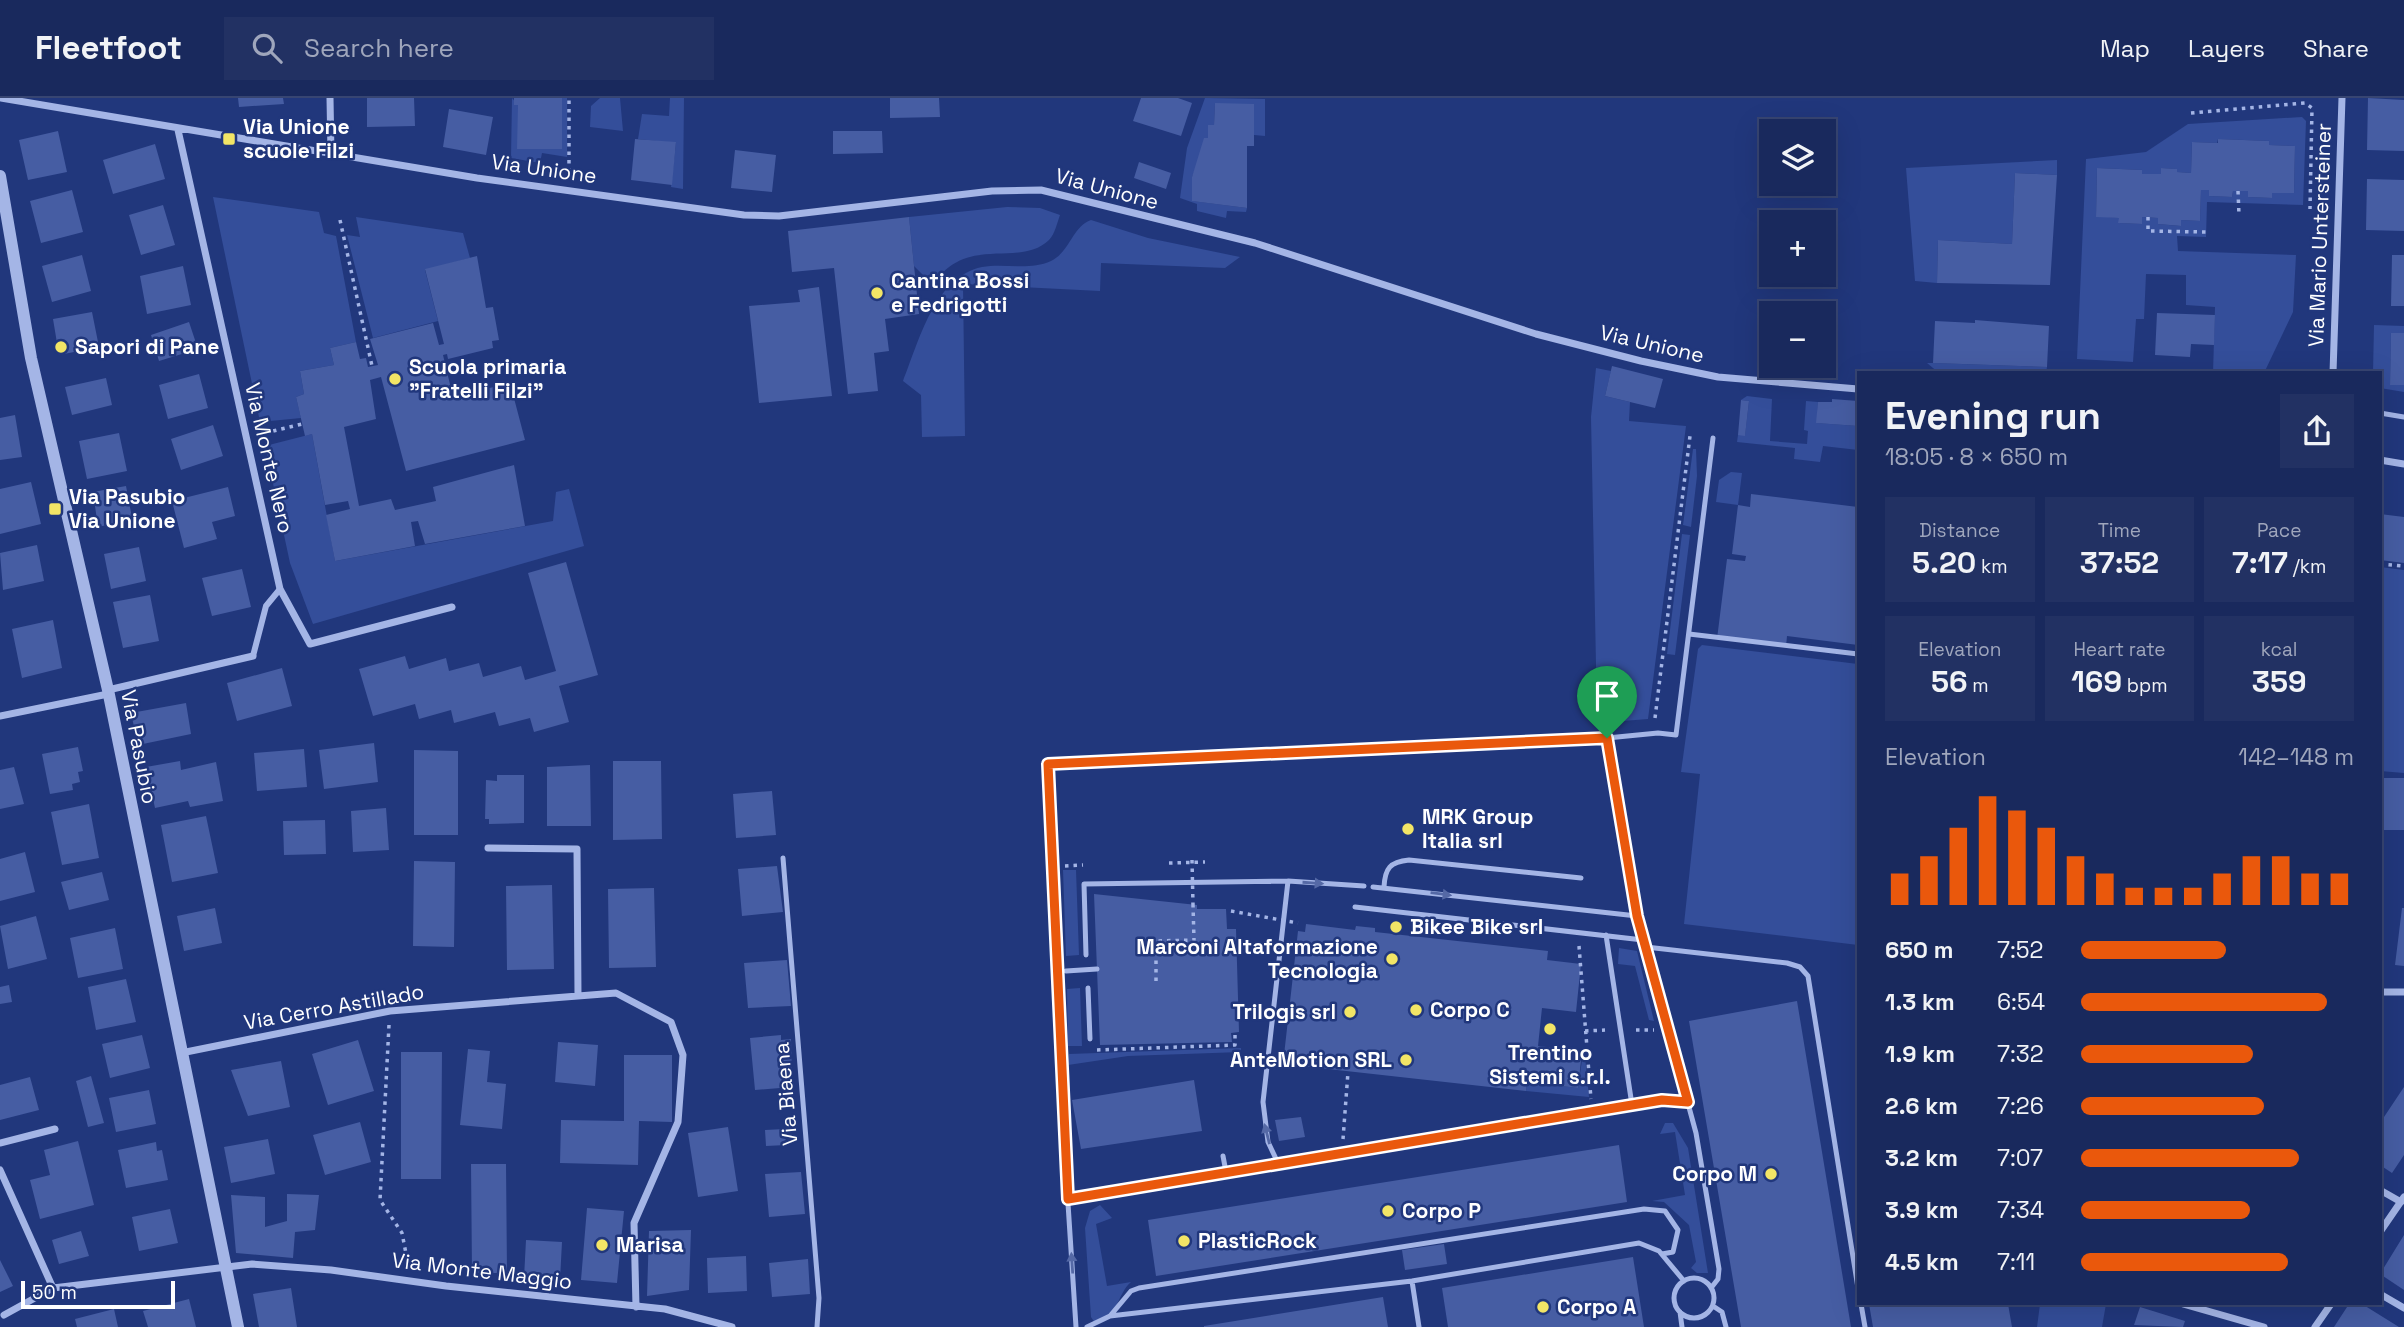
<!DOCTYPE html>
<meta charset="utf-8">
<style>
:root{--surface:#19295d;--page:#223163;--text:#f1f3f6;--muted:#9fa6bc;--line:#374572;--accent:#ea580c}
body{margin:0;font-family:"Space Grotesk",sans-serif;background:var(--page);color:var(--text);height:100vh;display:flex;flex-direction:column;font-size:26px;white-space:nowrap}
*{box-sizing:border-box;margin:0}
p{font-size:23px;color:var(--muted)}
.icon{flex:none;width:38px;height:38px;fill:none;stroke:currentColor;stroke-width:2;stroke-linecap:round;stroke-linejoin:round}
.map{position:relative;flex:1;overflow:hidden}
.details{position:absolute;left:1857px;top:273px;width:525px;height:934px;display:flex;flex-direction:column;background:var(--surface);border-radius:0px;box-shadow:0 7px 28px #0002,0 0 0 2px var(--line)}
.details>*{flex:none}
.fabs{position:absolute;left:1759px;top:21px;display:grid;gap:14px}
.fabs a{display:grid;place-items:center;width:77px;height:77px;border-radius:0px;background:var(--surface);box-shadow:0 7px 28px #0002,0 0 0 2px var(--line);font-size:35px}
.scale{position:absolute;left:21px;bottom:18px;width:154px;box-sizing:border-box;padding-left:7px;border:4px solid #fff;border-top:0;font-size:19px;line-height:24px;white-space:nowrap;color:#fff;-webkit-text-stroke:5px #21377c;paint-order:stroke}
.pin{position:absolute;display:grid;place-items:center;width:60px;height:60px;color:#fff;margin:-72px -30px;border-radius:50% 50% 50% 0;rotate:-45deg;box-shadow:0 0 7px #0007}
.pin .icon{rotate:45deg}
.round{display:grid;place-items:center;flex:none;width:74px;height:74px;border-radius:0px;background:var(--page)}
.overview{display:flex;align-items:center;justify-content:space-between;height:119px;padding:0 28px}
h1{font-size:38px;font-weight:700;line-height:52px}
.metrics{display:grid;grid-template-columns:repeat(3,1fr);gap:10px;height:119px;padding:7px 28px}
.metrics div{display:grid;align-content:center;border-radius:0px;background:var(--page);text-align:center}
.metrics b{font-size:30px;font-weight:700}
.metrics small{font-size:19px;font-weight:400}
.metrics p{font-size:19px}
.chart{height:196px;padding:14px 28px}
.chart p{display:flex;justify-content:space-between}
.chart svg{width:100%;height:126px;margin-top:7px;stroke:var(--accent);stroke-width:6}
ul{padding:0 28px;list-style:none;font-size:23px}
li{display:grid;grid-template-columns:112px 84px 1fr;align-items:center;height:52px}
li i{height:18px;border-radius:9px;background:var(--accent)}
header{display:flex;align-items:center;gap:42px;box-sizing:border-box;height:98px;padding:0 35px;background:var(--surface);border-bottom:2px solid var(--line)}
header strong{font-size:33px}
nav{display:flex;gap:38px;margin-inline-start:auto;font-size:24px}
.search{width:490px;height:63px;background:var(--page);display:flex;align-items:center;gap:18px;box-sizing:border-box;padding:0 24px;border-radius:0px;color:var(--muted);font-size:26px}
.map>svg:first-child{display:block}
.green{fill:#344e9a;fill-rule:evenodd}
.building{fill:#465da3}
.lines{fill:none;stroke-linecap:round;stroke-linejoin:round}
.path{stroke:#a4b5e6;stroke-width:3.5;stroke-dasharray:3.5 5;stroke-linecap:butt}
.service{stroke:#a4b5e6;stroke-width:5}
.pedestrian{stroke:#a4b5e6;stroke-width:6}
.minor{stroke:#a4b5e6;stroke-width:7}
.tertiary{stroke:#a4b5e6;stroke-width:12}
.path-bridge{stroke:#a4b5e6;stroke-width:3.5;stroke-dasharray:3.5 5;stroke-linecap:butt}
.service-bridge{stroke:#a4b5e6;stroke-width:5}
.oneway{fill:#5569a6}
.route-casing{stroke:#fff;stroke-width:14}
.route{stroke:#ea580c;stroke-width:9}
.poi-dot{fill:#f2e566;stroke:#21377c;stroke-width:2.5}
.labels{text-anchor:middle;stroke-width:5;stroke-linejoin:round;paint-order:stroke}
.poi-label{font-size:21px;font-weight:bold;fill:#fff;stroke:#21377c;text-anchor:start}
.street-label{font-size:21px;fill:#fff;stroke:#21377c}
</style>
<header>
<strong>Fleetfoot</strong>
<div class="search"><svg class="icon" aria-label="search" viewBox="0 0 24 24"><circle cx="10" cy="10" r="6"/><path d="M15 15l6 6"/></svg>Search here</div>
<nav><a>Map</a><a>Layers</a><a>Share</a></nav>
</header>
<div class="map">
<svg width="2404" height="1229" viewBox="0 0 2404 1229">
<rect width="100%" height="100%" fill="#21377c"/>
<path class="green" d="M512,0L518,7V51H561L562,0H567V59L542,55L540,65L511,60Z
M600,0H620L623,33L590,29L591,8Z
M670,0H684L683,91L671,89L676,45L638,41L642,16L669,18Z
M1205,0L1265,1V38L1254,37V6H1215L1214,27L1208,28V40L1192,79L1193,103L1247,110L1246,114L1227,113L1226,120L1197,113V106L1180,100L1187,50Z
M2302,19L2306,23L2303,107L2207,104L2206,139L2177,138L2178,153L2296,157L2293,214L2264,275H2213L2215,209L2186,207V177L2146,176L2144,221H2136L2133,264L2077,261L2086,61L2146,54L2188,26ZM2218,41L2269,43V47L2295,48L2294,95H2272L2271,100L2248,99V93H2233L2232,99L2209,98V92H2201L2200,123L2181,122L2180,128L2158,126V120L2142,119L2141,126L2119,125V120L2096,118L2097,70L2142,72V76H2161V70L2176,71L2177,74L2191,75L2192,44L2217,45Z
M2057,62V77L2015,75L2012,146L1938,142L1937,185L1915,183L1906,70Z
M213,99L319,114L324,135L336,138L356,244L330,250L334,267L300,273L304,296L296,299L301,320L260,324Z
M1007,109L1040,110L1060,117C1057,125 1055,136 1049,142C1019,171 966,135 933,187L914,168L909,119Z
M356,119L463,135L470,160L425,172L438,223L373,240L347,137L360,139Z
M1091,122L1148,140L1240,159L1225,170L1101,165L1100,193L963,186L965,338L922,339L921,297L903,283C919,244 934,179 982,169C1005,165 1029,173 1051,163C1070,154 1072,129 1091,122Z
M2374,227L2404,228V235H2391L2390,286L2404,287V294L2380,290V275H2373Z
M1927,265H1933L2047,269L2046,275H1939Z
M1596,270L1611,273L1605,298L1630,304L1629,323L1686,328L1648,621L1623,623L1621,614L1597,616L1591,319Z
M1747,298L1772,301L1770,343L1807,346L1808,333L1804,332L1806,303L1818,304L1817,325L1858,328V352L1823,348L1820,364L1794,361L1795,350L1737,344L1738,337H1745L1749,303L1741,302Z
M312,336L335,463L553,423L556,394L569,391L584,448L313,526L290,465L265,348Z
M1693,351H1696L1697,378L1691,429L1683,427Z
M1731,374L1742,375L1738,407L1716,404L1719,382Z
M1682,436L1690,437L1675,557L1667,556Z
M2380,469L2404,472V675L2380,673V518L2384,487L2380,486Z
M1702,547L1858,566V847L1684,826L1700,676L1681,674L1698,551Z
M1063,772H1076L1079,857L1066,858Z
M1619,850L1637,853L1654,923L1649,922L1635,868L1618,866Z
M1080,890L1082,948H1068L1067,891Z
M1584,948L1589,999L1526,993L1527,984L1578,990Z
M1241,950V954L1128,958L1068,967L1069,956Z
M1665,1025H1673L1688,1050L1708,1175H1697L1691,1170L1696,1164L1689,1127L1664,1104L1652,1103L1685,1097L1675,1034L1660,1036Z
M1100,1107L1112,1120L1096,1126L1107,1188L1131,1184C1117,1195 1115,1228 1095,1225L1091,1219L1085,1130L1090,1113Z
M2040,1206H2106L2102,1229H2037Z"/>
<path class="building" d="M238,0H283L284,6L239,9Z
M367,0H414L415,28L367,29Z
M514,0H562V51H517L518,7H514Z
M890,0H939L940,19L890,20Z
M1141,0H1178L1192,5L1181,38L1133,23Z
M2368,0L2404,2V53L2367,52Z
M1215,5L1254,6V48H1247V110L1192,103V79L1204,40H1208V27H1214Z
M449,11L493,19L486,57L443,49Z
M58,33L67,74L28,82L19,42Z
M833,33H882L883,55L833,56Z
M635,41L676,44L672,87L631,82Z
M2218,41L2269,43V47L2295,48L2294,95H2272V100L2248,99V93H2233L2232,99L2209,98V92H2201L2200,123L2181,122V128L2158,126V120L2142,119V126L2118,125L2119,120L2096,119L2097,70L2142,72V76H2161V70L2177,71V74L2191,75L2192,44L2218,45Z
M155,46L165,81L113,96L103,62Z
M735,52L776,57L772,94L731,90Z
M1139,64L1171,75L1166,91L1134,80Z
M2015,75L2057,77L2050,187L1937,185L1938,142L2012,146Z
M2367,81L2404,82V133L2366,132Z
M72,92L83,134L41,145L30,103Z
M163,107L175,147L141,157L129,117Z
M909,119L919,216L885,221L889,253L874,255L878,293L848,296L834,170L792,174L788,133Z
M82,157L91,193L52,204L42,168Z
M2392,157H2404V208H2391Z
M477,158L486,210L493,209L499,242L492,243L493,250L448,261L447,256L443,257L453,299L510,285L525,342L406,373L381,279L370,282L376,321L344,329L359,408L391,401L395,412L436,403L433,389L514,367L525,428L425,446L418,423L411,424L415,448L335,463L326,417L350,411L348,403L325,407L312,336L305,338L296,299L304,296L300,273L334,267L330,250L356,244L360,261L366,260L368,269L378,267L370,241L433,225L439,247L444,246L425,171Z
M183,168L191,207L147,216L140,178Z
M819,189L832,298L759,305L749,208L800,204L798,192Z
M92,214L99,249L59,257L53,221Z
M2157,215L2215,217L2214,247L2191,246L2190,259L2155,257Z
M1975,222L2049,228L2047,269L1933,265L1935,223L1975,225Z
M189,224L198,251L159,263L151,237Z
M2391,235H2404V287H2390Z
M1612,268L1663,281L1655,310L1605,298Z
M199,276L208,310L168,321L159,287Z
M106,280L112,307L72,317L65,289Z
M1832,301L1858,303V328L1816,325L1818,304H1832Z
M1741,302L1749,303L1745,338L1738,337Z
M15,317L22,359L0,362V320Z
M213,327L223,358L181,372L171,341Z
M119,335L127,373L87,381L79,343Z
M31,384L41,426L0,436V391Z
M126,388L133,425L107,430V427L98,429L93,394Z
M228,389L235,418L212,424L217,441L184,450L172,403Z
M1751,396L1858,409V547L1787,538L1786,549L1717,541L1727,461L1745,463L1746,458L1732,456L1738,407L1750,409Z
M2380,416L2404,419V465L2380,462Z
M37,447L44,483L3,492L0,455Z
M139,449L146,483L111,491L104,456Z
M566,464L598,577L559,588L569,624L534,634L530,620L499,628L495,614L454,625L451,612L419,621L415,606L373,618L359,571L405,558L409,571L446,560L449,573L479,565L483,579L521,568L525,582L556,573L528,475Z
M242,471L251,509L212,518L202,480Z
M150,497L159,543L123,550L113,504Z
M53,522L62,570L22,580L12,531Z
M282,570L292,608L237,623L227,585Z
M186,605L191,636L138,647L131,615Z
M374,645L378,684L324,691L319,652Z
M78,649L83,673L78,674L80,684L72,686L73,692L50,696L42,656Z
M304,651L307,689L257,693L254,655Z
M414,652L458,653V737H414Z
M180,663L181,672L216,664L223,703L190,709L188,703L155,710L146,669Z
M613,663H661L662,741L613,742Z
M590,667L591,728H547V669Z
M14,669L24,706L0,711V672Z
M497,677H524V725L489,726V721H485L486,682L497,683Z
M2380,680H2404V732H2383V750H2380Z
M772,693L776,737L736,740L733,696Z
M89,706L99,760L62,767L51,714Z
M386,710L389,752L353,754L351,713Z
M206,718L218,775L172,784L161,727Z
M325,722L326,756L284,757L283,723Z
M25,754L35,794L0,803V761Z
M414,763L455,764L454,849L413,848Z
M777,768L783,814L742,818L738,771Z
M102,774L109,802L69,812L61,784Z
M552,787L554,871L507,872L506,788Z
M654,790L656,869L609,870L608,791Z
M1094,796L1197,807V811H1226L1227,831H1236L1239,934L1231,935L1232,944L1100,947Z
M215,810L222,845L184,853L177,818Z
M2402,810H2404V868L2395,867Z
M36,818L47,861L8,871L0,828Z
M1306,826L1355,832L1356,828L1375,830V834L1548,853L1547,862L1581,866L1576,914L1542,910L1538,948L1582,953L1578,990L1527,984L1526,993L1283,966L1298,833L1305,834Z
M115,830L123,871L78,880L70,840Z
M787,862L791,908L748,910L744,865Z
M126,881L136,924L96,932L88,889Z
M9,887L12,904L0,906V889Z
M1797,903L1851,1229H1741L1689,923Z
M142,937L150,970L110,980L102,946Z
M781,937V942L791,941L792,989L755,992L750,940Z
M358,942L374,993L328,1007L312,956Z
M558,944L598,947L595,988L555,984Z
M468,951L490,953L487,984L506,986L502,1031L460,1027Z
M401,954H442L441,1081H401Z
M624,957H672V1024L639,1023L638,1067L560,1065L561,1022L624,1023Z
M281,963L290,1009L248,1018L231,972Z
M91,978L104,1025L88,1029L76,983Z
M30,979L39,1012L0,1022V987Z
M1194,982L1202,1033L1081,1051L1072,1002Z
M2404,989V1057L2392,1075L2380,1067V1025Z
M149,992L156,1026L116,1034L109,1000Z
M1301,1019L1305,1039L1279,1043L1275,1022Z
M360,1024L371,1064L325,1077L313,1037Z
M728,1029L738,1093L698,1099L688,1035Z
M785,1031L786,1047L766,1048L765,1032Z
M268,1041L275,1076L231,1085L224,1049Z
M78,1043L94,1107L40,1121L30,1082L50,1077L44,1052Z
M156,1044L157,1053L162,1052L168,1082L126,1090L118,1052Z
M1619,1047L1627,1104L1156,1178L1148,1122Z
M471,1066H506L507,1175H472Z
M801,1074L805,1116L769,1119L765,1076Z
M287,1096L319,1097L315,1132L295,1134L293,1160L236,1155L231,1097L265,1099V1129L287,1123Z
M587,1110L624,1113L617,1185L581,1182Z
M170,1111L178,1145L139,1153L132,1119Z
M691,1132L689,1192L647,1198L649,1133Z
M81,1133L89,1158L59,1166L52,1142Z
M2404,1137V1192L2380,1176Z
M526,1142L562,1144L560,1182L524,1180Z
M1444,1146L1447,1166L1405,1172L1402,1152Z
M746,1158L747,1193L708,1195L707,1160Z
M1633,1159L1644,1229H1448L1442,1190Z
M808,1161L810,1196L772,1199L769,1165Z
M0,1162L13,1188L0,1194Z
M291,1190L297,1229H259L253,1196Z
M1383,1199L1388,1229H1204V1228Z
M189,1201L196,1229H148L143,1213Z
M1869,1206H2008L2012,1229H1873Z
M2349,1206H2362L2399,1229H2334Z
M2140,1209L2185,1223L2183,1229L2134,1227Z
M114,1211L118,1229H77L75,1221Z"/>
<g class="lines">
<path class="path" d="M2191,15L2305,5L2312,10L2310,111
M569,74V0
M2238,93L2239,117
M2148,119V133L2206,134
M340,122L372,268
M273,333L302,326
M2380,466L2404,468
M1655,620L1690,338
M1169,765L1205,764
M1065,768L1083,767
M1579,848L1591,1001
M1156,883V843L1194,842L1193,807
M389,927L380,1102L402,1135L409,1171
M1636,932H1654
M1585,933L1605,932
M1097,952L1235,947V935
M1343,1041L1348,974"/>
<path class="service" d="M2380,315L2404,319
M1689,536L1858,556
M1607,640L1658,635L1676,637L1713,340
M783,760L819,1200L817,1229
M1373,789L1637,818
M1384,789C1385,770 1390,764 1409,762L1581,780
M1355,809L1643,842
M1606,837L1632,1007
M1646,849L1787,865L1800,869L1808,878L1858,1190
M1086,857L1084,786L1288,783
M1088,890L1090,941
M1223,1058L1226,1074
M1278,1065L1268,1044L1263,1004L1288,783L1364,788
M1068,1101L1662,1002L1687,1004
M1674 1200a20 20 0 1 1 40 0a20 20 0 1 1-40 0Z
M1412,1183L1419,1229
M1861,1206L1865,1229
M1713,1208L1722,1214L1726,1229
M1680,1214L1682,1229
M1110,1218L1131,1193L1139,1190L1644,1111L1665,1113L1678,1132L1673,1154L1662,1156
M1076,1229L1065,1059L1048,666L1607,640L1637,818L1696,1035L1719,1171L1718,1181L1711,1190
M1087,1229L1110,1218L1412,1183L1639,1145L1659,1153L1684,1183"/>
<path class="pedestrian" d="M253,558L266,508L280,491"/>
<path class="minor" d="M1,0L477,80L744,117L779,118L992,93L1041,92L1255,145L1536,236L1641,263L1718,279L1858,291
M330,0L331,56
M178,32L280,491L310,546L452,509
M2333,275L2342,0
M2380,362L2404,366
M108,592L253,558
M0,618L108,596
M488,750L577,751L578,898
M2380,894H2404
M181,955L390,913L616,895L671,924L683,957L678,1024L634,1125L636,1209
M0,1045L55,1031
M0,1072L53,1190
M2380,1092L2401,1104
M2380,1134L2404,1099
M2380,1196L2404,1210
M2183,1206L2264,1229
M4,1217L53,1190L252,1166L331,1172L446,1188L665,1211L732,1229
M2315,1229L2331,1206"/>
<path class="tertiary" d="M0,78L31,260L108,592L238,1229"/>
<path class="path-bridge" d="M1192,762L1193,807
M1231,813L1298,825"/>
<path class="service-bridge" d="M1066,873L1097,871"/>
</g>
<defs><path id="oneway-solid" d="M-6-.8H1V-3.2L6.5 0L1 3.2V.8H-6Z" transform="scale(1.75)"/></defs>
<g class="oneway">
<use href="#oneway-solid" transform="translate(1313 785) rotate(4)"/>
<use href="#oneway-solid" transform="translate(1441 796) rotate(7)"/>
<use href="#oneway-solid" transform="translate(1267 1036) rotate(-104)"/>
<use href="#oneway-solid" transform="translate(1072 1165) rotate(-94)"/>
</g>
<g class="lines">
<g class="route-casing">
<path id="route" d="M1607,640L1637,818L1688,1004L1662,1002L1068,1101L1048,666Z"/>
</g>
<use href="#route" class="route"/>
</g>
<g class="poi-dot">
<rect x="222" y="34" width="14" height="14" rx="3.5"/>
<circle cx="877" cy="195" r="7"/>
<circle cx="61" cy="249" r="7"/>
<circle cx="395" cy="281" r="7"/>
<rect x="48" y="404" width="14" height="14" rx="3.5"/>
<circle cx="1408" cy="731" r="7"/>
<circle cx="1396" cy="829" r="7"/>
<circle cx="1392" cy="861" r="7"/>
<circle cx="1416" cy="912" r="7"/>
<circle cx="1350" cy="914" r="7"/>
<circle cx="1550" cy="931" r="7"/>
<circle cx="1406" cy="962" r="7"/>
<circle cx="1771" cy="1076" r="7"/>
<circle cx="1388" cy="1113" r="7"/>
<circle cx="1184" cy="1143" r="7"/>
<circle cx="602" cy="1147" r="7"/>
<circle cx="1543" cy="1209" r="7"/>
</g>
<g class="labels">
<g class="poi-label">
<text x="243" y="36">Via Unione<tspan x="243" dy="24">scuole Filzi</tspan></text>
<text x="891" y="190">Cantina Bossi<tspan x="891" dy="24">e Fedrigotti</tspan></text>
<text x="75" y="256">Sapori di Pane</text>
<text x="409" y="276">Scuola primaria<tspan x="409" dy="24">"Fratelli Filzi"</tspan></text>
<text x="69" y="406">Via Pasubio<tspan x="69" dy="24">Via Unione</tspan></text>
<text x="1422" y="726">MRK Group<tspan x="1422" dy="24">Italia srl</tspan></text>
<text x="1410" y="836">Bikee Bike srl</text>
<text x="1378" y="856" text-anchor="end">Marconi Altaformazione<tspan x="1378" dy="24">Tecnologia</tspan></text>
<text x="1430" y="919">Corpo C</text>
<text x="1336" y="921" text-anchor="end">Trilogis srl</text>
<text x="1550" y="962" text-anchor="middle">Trentino<tspan x="1550" dy="24">Sistemi s.r.l.</tspan></text>
<text x="1392" y="969" text-anchor="end">AnteMotion SRL</text>
<text x="1757" y="1083" text-anchor="end">Corpo M</text>
<text x="1402" y="1120">Corpo P</text>
<text x="1198" y="1150">PlasticRock</text>
<text x="616" y="1154">Marisa</text>
<text x="1557" y="1216">Corpo A</text>
</g>
<g class="street-label">
<text transform="translate(544 71) rotate(8)" y="7">Via Unione</text>
<text transform="translate(1107 91) rotate(15)" y="7">Via Unione</text>
<text transform="translate(2320 137) rotate(-88)" y="7">Via Mario Untersteiner</text>
<text transform="translate(1652 246) rotate(13)" y="7">Via Unione</text>
<text transform="translate(269 360) rotate(77)" y="7">Via Monte Nero</text>
<text transform="translate(139 649) rotate(79)" y="7">Via Pasubio</text>
<text transform="translate(334 909) rotate(-10)" y="7">Via Cerro Astillado</text>
<text transform="translate(786 996) rotate(-95)" y="7">Via Biaena</text>
<text transform="translate(482 1173) rotate(7)" y="7">Via Monte Maggio</text>
</g>
</g>
</svg>
<div class="fabs">
<a><svg class="icon" aria-label="layers" viewBox="0 0 24 24"><path d="M12 4l9 5-9 5-9-5zM3 14l9 5 9-5"/></svg></a>
<a>+</a>
<a>−</a>
</div>
<div class="scale">50 m</div>
<div class="pin" style="left:1607px;top:640px;background:#1e9e55"><svg class="icon" aria-label="arrive" viewBox="0 0 24 24"><path d="M6 21V4h12l-3 4 3 4H6"/></svg></div>
<section class="details">
<div class="overview"><div><h1>Evening run</h1><p>18:05 · 8 × 650 m</p></div><a class="round"><svg class="icon" aria-label="share" viewBox="0 0 24 24"><path d="M12 15V3M7 8l5-5 5 5M5 13v7h14v-7"/></svg></a></div>
<div class="metrics">
<div><p>Distance</p><b>5.20<small> km</small></b></div>
<div><p>Time</p><b>37:52</b></div>
<div><p>Pace</p><b>7:17<small> /km</small></b></div>
</div>
<div class="metrics">
<div><p>Elevation</p><b>56<small> m</small></b></div>
<div><p>Heart rate</p><b>169<small> bpm</small></b></div>
<div><p>kcal</p><b>359</b></div>
</div>
<div class="chart"><p><span>Elevation</span>142–148 m</p>
<svg viewBox="0 0 160 44" preserveAspectRatio="none"><path d="M5 44V33M15 44V27M25 44V17M35 44V6M45 44V11M55 44V17M65 44V27M75 44V33M85 44V38M95 44V38M105 44V38M115 44V33M125 44V27M135 44V27M145 44V33M155 44V33"/></svg>
</div>
<ul>
<li><b>650 m</b>7:52<i style="width:53%"></i></li>
<li><b>1.3 km</b>6:54<i style="width:90%"></i></li>
<li><b>1.9 km</b>7:32<i style="width:63%"></i></li>
<li><b>2.6 km</b>7:26<i style="width:67%"></i></li>
<li><b>3.2 km</b>7:07<i style="width:80%"></i></li>
<li><b>3.9 km</b>7:34<i style="width:62%"></i></li>
<li><b>4.5 km</b>7:11<i style="width:76%"></i></li>
</ul>
</section>
</div>
